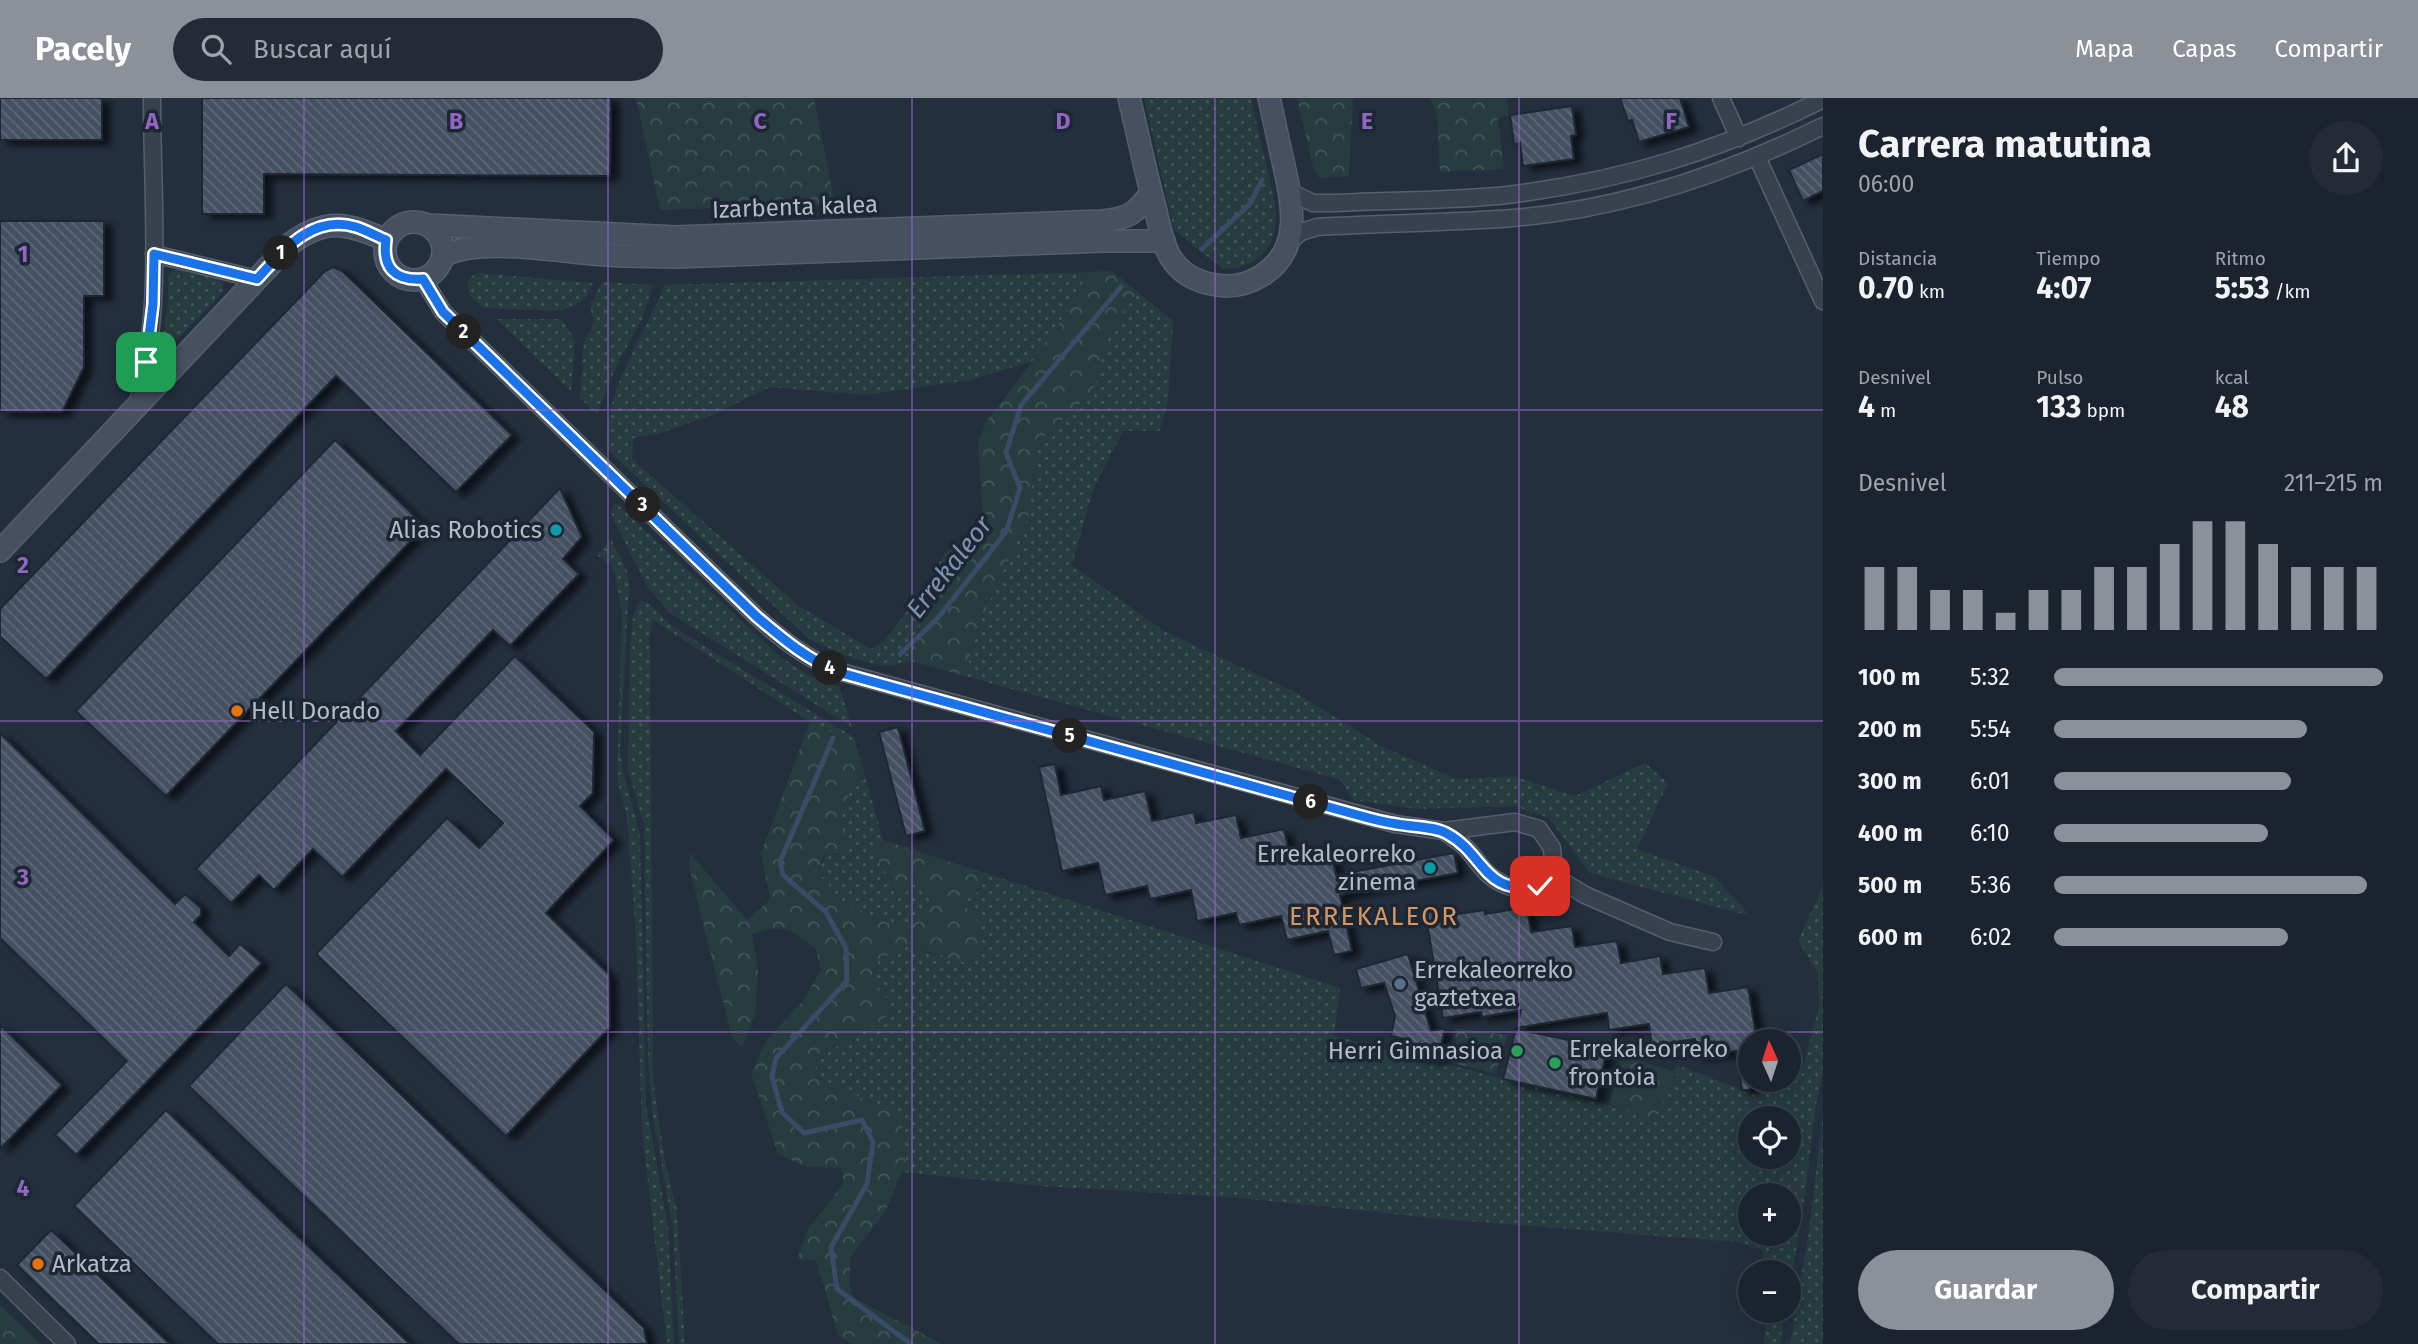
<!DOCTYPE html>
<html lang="es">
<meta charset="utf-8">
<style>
:root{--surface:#1b232e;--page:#242b36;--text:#f1f3f6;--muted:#a0a4aa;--line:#39404a;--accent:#8c9099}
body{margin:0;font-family:"Fira Sans",sans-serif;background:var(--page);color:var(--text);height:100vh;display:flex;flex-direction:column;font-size:26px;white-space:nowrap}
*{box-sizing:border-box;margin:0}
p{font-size:23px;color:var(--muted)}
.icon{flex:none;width:38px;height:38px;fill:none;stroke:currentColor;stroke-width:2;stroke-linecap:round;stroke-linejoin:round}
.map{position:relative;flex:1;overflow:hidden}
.panel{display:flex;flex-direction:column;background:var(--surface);width:595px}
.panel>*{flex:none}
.needle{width:46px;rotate:357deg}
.tools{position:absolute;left:1738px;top:931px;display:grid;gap:14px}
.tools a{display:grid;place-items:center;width:63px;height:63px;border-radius:50%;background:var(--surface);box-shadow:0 4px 18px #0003,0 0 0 2px var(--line);font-size:35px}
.pin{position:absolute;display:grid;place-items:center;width:60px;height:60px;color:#fff;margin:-30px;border-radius:14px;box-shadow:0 4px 10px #0006}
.km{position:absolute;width:35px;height:35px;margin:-18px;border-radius:50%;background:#222;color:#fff;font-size:19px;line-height:35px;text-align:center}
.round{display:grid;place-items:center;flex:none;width:74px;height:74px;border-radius:37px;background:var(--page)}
.head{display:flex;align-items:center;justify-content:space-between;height:119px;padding:0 35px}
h1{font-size:38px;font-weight:700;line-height:52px}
.stats{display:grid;grid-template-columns:repeat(3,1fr);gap:10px;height:119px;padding:7px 35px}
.stats div{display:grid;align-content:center}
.stats b{font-size:30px;font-weight:700}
.stats small{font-size:19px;font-weight:400}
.stats p{font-size:19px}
.chart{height:196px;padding:14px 35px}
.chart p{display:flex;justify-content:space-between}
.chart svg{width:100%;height:126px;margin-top:7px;stroke:var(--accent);stroke-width:6}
.cta{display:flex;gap:14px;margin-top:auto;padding:14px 35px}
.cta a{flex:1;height:80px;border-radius:42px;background:var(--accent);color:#fff;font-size:28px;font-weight:700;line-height:80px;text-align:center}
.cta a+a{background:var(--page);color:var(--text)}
ul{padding:0 35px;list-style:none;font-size:23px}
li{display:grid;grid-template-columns:112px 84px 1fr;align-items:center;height:52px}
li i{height:18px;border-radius:9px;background:var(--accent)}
header{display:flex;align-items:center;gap:42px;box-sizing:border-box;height:98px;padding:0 35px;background:var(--accent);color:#fff}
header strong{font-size:33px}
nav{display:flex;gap:38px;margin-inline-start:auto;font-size:24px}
.search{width:490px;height:63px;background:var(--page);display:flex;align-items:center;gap:18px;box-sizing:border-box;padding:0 24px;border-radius:38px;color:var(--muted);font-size:26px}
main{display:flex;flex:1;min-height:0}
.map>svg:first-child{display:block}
.grass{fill:url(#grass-dots);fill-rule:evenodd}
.forest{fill:url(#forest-crowns)}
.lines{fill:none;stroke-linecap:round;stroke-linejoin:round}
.stream{stroke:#394c67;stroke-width:5}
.building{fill:url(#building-back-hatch);stroke:#1f2835;stroke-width:2;filter:url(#shadow)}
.street-casing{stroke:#565f6c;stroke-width:19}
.secondary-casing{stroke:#565f6c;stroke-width:24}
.street{stroke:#38414e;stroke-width:16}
.secondary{stroke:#465061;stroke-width:21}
.route-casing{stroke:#fff;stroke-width:14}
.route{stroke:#1a73e8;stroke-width:9}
.grid{fill:none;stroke:#9266c3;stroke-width:2;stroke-opacity:0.55}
.culture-dot{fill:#0f9aa8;stroke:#1d2633;stroke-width:2.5}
.food-dot{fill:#e8710a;stroke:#1d2633;stroke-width:2.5}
.service-dot{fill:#5c6f8a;stroke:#1d2633;stroke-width:2.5}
.leisure-dot{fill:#2e9e5b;stroke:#1d2633;stroke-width:2.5}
.labels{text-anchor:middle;stroke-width:7;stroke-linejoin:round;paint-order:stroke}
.street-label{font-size:24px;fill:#b4bcc9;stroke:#1d2633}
.poi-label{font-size:24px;fill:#b4bcc9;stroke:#1d2633;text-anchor:start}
.water-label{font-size:26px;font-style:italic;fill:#7c92b1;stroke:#1d2633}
.neighbourhood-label{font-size:26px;letter-spacing:2px;fill:#d59563;stroke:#1d2633}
.grid-label{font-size:23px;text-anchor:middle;font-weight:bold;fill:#9266c3;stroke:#1d2633;stroke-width:7;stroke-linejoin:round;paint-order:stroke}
</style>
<header>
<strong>Pacely</strong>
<div class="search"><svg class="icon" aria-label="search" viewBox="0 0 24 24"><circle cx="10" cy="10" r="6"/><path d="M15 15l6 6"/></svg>Buscar aquí</div>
<nav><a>Mapa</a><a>Capas</a><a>Compartir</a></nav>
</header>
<main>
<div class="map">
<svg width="1823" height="1246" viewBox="0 0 1823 1246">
<defs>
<pattern id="grass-dots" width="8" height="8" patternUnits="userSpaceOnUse" patternTransform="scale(1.75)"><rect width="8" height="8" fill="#263c3f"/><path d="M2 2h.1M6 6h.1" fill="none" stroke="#435659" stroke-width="1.8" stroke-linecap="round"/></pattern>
<pattern id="forest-crowns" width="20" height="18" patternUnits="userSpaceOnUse" patternTransform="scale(1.75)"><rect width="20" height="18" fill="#263c3f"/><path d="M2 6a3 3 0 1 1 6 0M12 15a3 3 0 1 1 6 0" fill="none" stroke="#435659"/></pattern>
<pattern id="building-back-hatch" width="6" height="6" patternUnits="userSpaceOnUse" patternTransform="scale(1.75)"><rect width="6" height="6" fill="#455162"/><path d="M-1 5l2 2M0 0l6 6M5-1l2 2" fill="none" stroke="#5d6877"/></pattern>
<filter id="shadow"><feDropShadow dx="8" dy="4.5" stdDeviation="3.5" flood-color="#0009"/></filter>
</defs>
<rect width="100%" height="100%" fill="#242f3e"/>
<path class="grass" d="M1144,0H1251L1276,110C1278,147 1261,170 1223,171L1174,132Z
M177,171L216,179L223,185V194L164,255L161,253L168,206V181L170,175Z
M1087,174L1078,197L1033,263L970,282L866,297L770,289L712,317L658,336L633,340L632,361L799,508L871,551L884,543L915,503L921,521L915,564C904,561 898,568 888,568C859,565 834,553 808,540L607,351C604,290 643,243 664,187Z
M479,175L593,185L584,202L562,213L484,210L470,198L467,185L473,177Z
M602,184L653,187L642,221L616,269L597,316L580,300L584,243L594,226L590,208Z
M1138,194L1173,223L1168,302L1160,333H1123L1094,389L1072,467L1164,533L1295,594L1381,648L1456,681L1513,678L1575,698L1645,665L1668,685L1637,751L1715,779L1750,818L1590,775L1549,720L1515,708L1417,711L1353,702L1341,682L965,578L976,533L1029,417L1037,345L1094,292L1108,235Z
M496,221H560L563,223L575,242L571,293Z
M615,404L778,557L808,577L840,590L852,629L670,515L648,490L617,429L611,415Z
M611,441L627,473L629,487L620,653L623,673L640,737L646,1007L668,1129L674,1246H667L642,1033L636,839L627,718L617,681L622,514L613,469L597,457Z
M640,503L649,505L670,527L855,640L856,646L810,624L653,522L650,535L653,982L665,1064L677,1112L685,1246H679L673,1130L652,1013L648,959L644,727L628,671L630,551L633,518Z
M866,681L883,742L875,759L890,780L896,801L920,782L932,797L919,824L889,825L844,805L818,776L849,695Z
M991,777L1340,890L1334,938L1644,1016L1664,997L1677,967L1753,996L1787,989L1803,969L1819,909L1818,876L1798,842L1823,788V973L1816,1006L1803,1112L1789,1194L1788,1174H1765L1762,1152L1736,1144L1442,1121L1242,1100L1042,1088L902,1074L906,1064L902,1021L885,1010L815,979L817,958L852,941L895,913L875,884L878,862L907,848L935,857L960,804L976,795ZM1750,1020H1788V1059H1750ZM1750,1097H1788V1136H1750Z
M1823,1015V1246H1790L1809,1134Z
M1767,1213H1785L1780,1246H1764Z"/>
<path class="forest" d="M636,0H814L835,106L660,112Z
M1297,0H1353L1349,78L1319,80L1313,69Z
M1430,0H1507L1509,18L1498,20L1504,71L1440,74L1437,18Z
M1112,173L1138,194L1108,235L1094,292L1037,345L1029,417L976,533L965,578L915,564L921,521L915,503L946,454L974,432L983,418L978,345L986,324L1033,263L1078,197L1087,174Z
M810,624L856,646L866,681L849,695L841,723L849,751L824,756L818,775L844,805L889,825L919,824L932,797L920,782L897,801L890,780L875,758L883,742L991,777L976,795L961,804L978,822L980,852L966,865L907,848L878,862L875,884L895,913L852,941L817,958L815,979L885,1010L902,1021L906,1064L885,1114L850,1160V1190L854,1200L942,1246H852L838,1237L816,1162L797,1161L808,1131L844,1085L841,1070L806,1069L778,1056L751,975L767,942L802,904L821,872L816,851C793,833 783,824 752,836L758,872L755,917L742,950L732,939L689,770L690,755L747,822L770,802L761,755Z
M1454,930L1507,937L1495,976L1446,963Z
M1620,957L1678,975L1655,1022L1610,1006Z
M0,1207L40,1246H0Z"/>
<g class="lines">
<path class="stream" d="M1202,151L1250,106L1262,82
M900,556L937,521L1006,434L1020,390L1006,355L1021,307L1121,189
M833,640L780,764L783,777L826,814L846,850L847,883L776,960L772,979L782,1014L804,1035L862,1022L873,1044L867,1086L831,1149L837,1191L911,1246"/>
</g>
<path class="building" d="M0,0H102V42H0Z
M202,0H611L610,78L264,76V116H202Z
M1620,0H1680L1689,29L1639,44L1632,22L1628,23Z
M1572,8L1576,37L1571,38L1574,61L1523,68L1520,45L1514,46L1510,17Z
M1823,56V93L1803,103L1789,72Z
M0,123H104V198H84V269L62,314H0Z
M333,169L342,173L512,337L456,394L336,278L46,581L0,538V511L325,173Z
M335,342L425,428L166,698L76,613Z
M560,390L582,439L563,461L579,476L510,548L493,532L396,633L420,657L515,558L594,634L593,695L580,708L614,742L546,815L609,876L610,929L506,1038L316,856L447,720L479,750L503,725L446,671L342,779L313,751L274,792L259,777L231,805L196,771Z
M898,629L925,733L906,738L879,634Z
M0,635L175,806L185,796L201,810V817L194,824L229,858L240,846L262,865L76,1057L55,1037L127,963L0,840Z
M1055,666L1061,697L1101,688L1104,702L1145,693L1152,723L1194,714L1196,725L1236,717L1241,740L1284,731L1290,758L1330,749L1336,777L1454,755L1458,775L1340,797L1352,853L1334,857L1328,833L1287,842L1281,818L1239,827L1236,815L1197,823L1191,792L1150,801L1147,788L1105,797L1098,765L1062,773L1039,669Z
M1527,809L1531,834L1572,828L1575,849L1617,843L1621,865L1660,858L1663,876L1705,870L1709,895L1748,889L1757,943H1750V992H1742L1736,953L1697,959L1695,941L1652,948L1649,926L1609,932L1607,915L1516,930L1521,912L1482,919L1481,914L1443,920L1425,813L1443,810L1444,818L1485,812V816Z
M1408,856L1431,933L1445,930L1438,962L1402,954L1405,941L1391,938L1395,918L1384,885L1361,890L1356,871Z
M286,886L644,1230L647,1246H459L189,988Z
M0,927L62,987L0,1051Z
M1516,931L1607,950L1596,1001L1503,981Z
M166,1012L410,1246H218L74,1108Z
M51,1132L170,1246H99L17,1167Z"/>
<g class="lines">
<g class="street-casing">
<path id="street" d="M1721,0L1739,40
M1757,59L1823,203
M1290,94L1313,105H1336C1393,102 1451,103 1507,97C1622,83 1720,53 1823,1
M1290,143L1301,134L1317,129C1382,125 1448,125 1513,120C1622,111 1726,76 1823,28
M154,156L257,181
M423,181L443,214L757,519C784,543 808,562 841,574L1395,726L1444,733L1515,724L1539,731L1552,750L1554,778
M138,306C145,273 151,239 153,205C157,137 152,68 152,0
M1444,733C1451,739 1460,743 1466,750C1474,758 1480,769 1488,776C1510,795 1532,794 1554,778
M1554,778L1585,797L1670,834L1713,844
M0,1180L67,1246"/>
</g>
<g class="secondary-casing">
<path id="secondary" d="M1129,0C1138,36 1145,73 1155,109C1159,126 1162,145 1171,160C1183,179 1204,187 1226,188C1239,188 1250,185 1261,178C1304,152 1292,104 1283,63C1278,42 1274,21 1269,0
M385 153a29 29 0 1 1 58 0a29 29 0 1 1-58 0Z
M429,127L676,139L1103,123C1129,120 1135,116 1151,95
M444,158C481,138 562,155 606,157C629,159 653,158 677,159L1104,143H1164
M0,453L290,146C326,119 347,125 386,142"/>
</g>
<use href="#street" class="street"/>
<use href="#secondary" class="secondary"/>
</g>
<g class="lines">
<g class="route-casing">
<path id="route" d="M146,264L153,206L154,156L257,181C284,152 312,116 356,129C366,132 376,138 386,142C382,170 395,183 423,181L443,214L757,519C784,542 808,562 841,575L1354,716C1368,720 1383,724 1397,726C1412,729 1433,728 1446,735C1486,756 1482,798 1540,788"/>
</g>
<use href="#route" class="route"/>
</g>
<path class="grid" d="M304,0V1246M608,0V1246M912,0V1246M1215,0V1246M1519,0V1246M0,312H1823M0,623H1823M0,934H1823"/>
<g class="culture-dot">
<circle cx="556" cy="432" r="7"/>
<circle cx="1430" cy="770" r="7"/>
</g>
<g class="food-dot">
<circle cx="237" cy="613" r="7"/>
<circle cx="38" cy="1166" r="7"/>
</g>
<circle class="service-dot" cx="1400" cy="886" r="7"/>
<g class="leisure-dot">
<circle cx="1517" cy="953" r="7"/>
<circle cx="1555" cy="965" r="7"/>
</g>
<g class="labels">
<g class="street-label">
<text transform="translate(795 109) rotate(-2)" y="8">Izarbenta kalea</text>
</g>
<g class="poi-label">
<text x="542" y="440" text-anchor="end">Alias Robotics</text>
<text x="251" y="621">Hell Dorado</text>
<text x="1416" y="764" text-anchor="end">Errekaleorreko<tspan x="1416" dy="28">zinema</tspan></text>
<text x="1414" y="880">Errekaleorreko<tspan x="1414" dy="28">gaztetxea</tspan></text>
<text x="1569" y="959">Errekaleorreko<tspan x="1569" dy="28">frontoia</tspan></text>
<text x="1503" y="961" text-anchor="end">Herri Gimnasioa</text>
<text x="52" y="1174">Arkatza</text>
</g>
<g class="water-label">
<text transform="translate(949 469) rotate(-52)" y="9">Errekaleor</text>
</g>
<g class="neighbourhood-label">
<text x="1374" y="827">ERREKALEOR</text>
</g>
</g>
<g class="grid-label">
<text x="152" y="31">A</text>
<text x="456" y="31">B</text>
<text x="760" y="31">C</text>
<text x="1063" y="31">D</text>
<text x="1367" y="31">E</text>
<text x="1671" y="31">F</text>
<text x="23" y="164">1</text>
<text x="23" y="475">2</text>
<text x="23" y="787">3</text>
<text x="23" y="1098">4</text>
</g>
</svg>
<div class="tools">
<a><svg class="needle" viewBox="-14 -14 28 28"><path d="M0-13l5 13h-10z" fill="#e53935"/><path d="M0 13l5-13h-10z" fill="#a0a4aa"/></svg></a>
<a><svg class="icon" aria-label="locate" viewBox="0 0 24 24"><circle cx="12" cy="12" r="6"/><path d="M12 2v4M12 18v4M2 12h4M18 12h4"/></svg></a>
<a>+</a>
<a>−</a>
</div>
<div class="pin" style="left:146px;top:264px;background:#1e9e55"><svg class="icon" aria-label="arrive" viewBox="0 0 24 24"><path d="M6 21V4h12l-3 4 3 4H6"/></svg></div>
<div class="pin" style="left:1540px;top:788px;background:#d93025"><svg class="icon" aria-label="check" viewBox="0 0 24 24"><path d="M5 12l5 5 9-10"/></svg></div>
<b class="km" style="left:281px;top:155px">1</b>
<b class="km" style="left:464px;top:234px">2</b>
<b class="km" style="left:643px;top:407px">3</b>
<b class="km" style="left:830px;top:570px">4</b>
<b class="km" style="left:1070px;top:638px">5</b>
<b class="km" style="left:1311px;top:704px">6</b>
</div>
<section class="panel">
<div class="head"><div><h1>Carrera matutina</h1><p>06:00</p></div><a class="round"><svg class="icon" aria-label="share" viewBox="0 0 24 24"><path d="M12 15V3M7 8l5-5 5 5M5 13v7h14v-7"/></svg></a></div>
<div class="stats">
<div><p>Distancia</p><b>0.70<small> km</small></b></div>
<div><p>Tiempo</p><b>4:07</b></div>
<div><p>Ritmo</p><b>5:53<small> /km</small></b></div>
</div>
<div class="stats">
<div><p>Desnivel</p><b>4<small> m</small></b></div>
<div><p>Pulso</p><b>133<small> bpm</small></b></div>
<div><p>kcal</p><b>48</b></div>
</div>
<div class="chart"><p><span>Desnivel</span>211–215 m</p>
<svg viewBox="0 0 160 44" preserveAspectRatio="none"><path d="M5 44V22M15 44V22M25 44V30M35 44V30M45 44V38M55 44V30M65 44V30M75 44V22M85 44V22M95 44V14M105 44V6M115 44V6M125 44V14M135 44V22M145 44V22M155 44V22"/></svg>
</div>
<ul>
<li><b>100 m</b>5:32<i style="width:100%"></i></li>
<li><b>200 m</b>5:54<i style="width:77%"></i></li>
<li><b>300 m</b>6:01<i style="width:72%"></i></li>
<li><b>400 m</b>6:10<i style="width:65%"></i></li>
<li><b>500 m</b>5:36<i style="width:95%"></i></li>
<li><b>600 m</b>6:02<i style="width:71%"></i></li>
</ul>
<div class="cta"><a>Guardar</a><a>Compartir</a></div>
</section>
</main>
